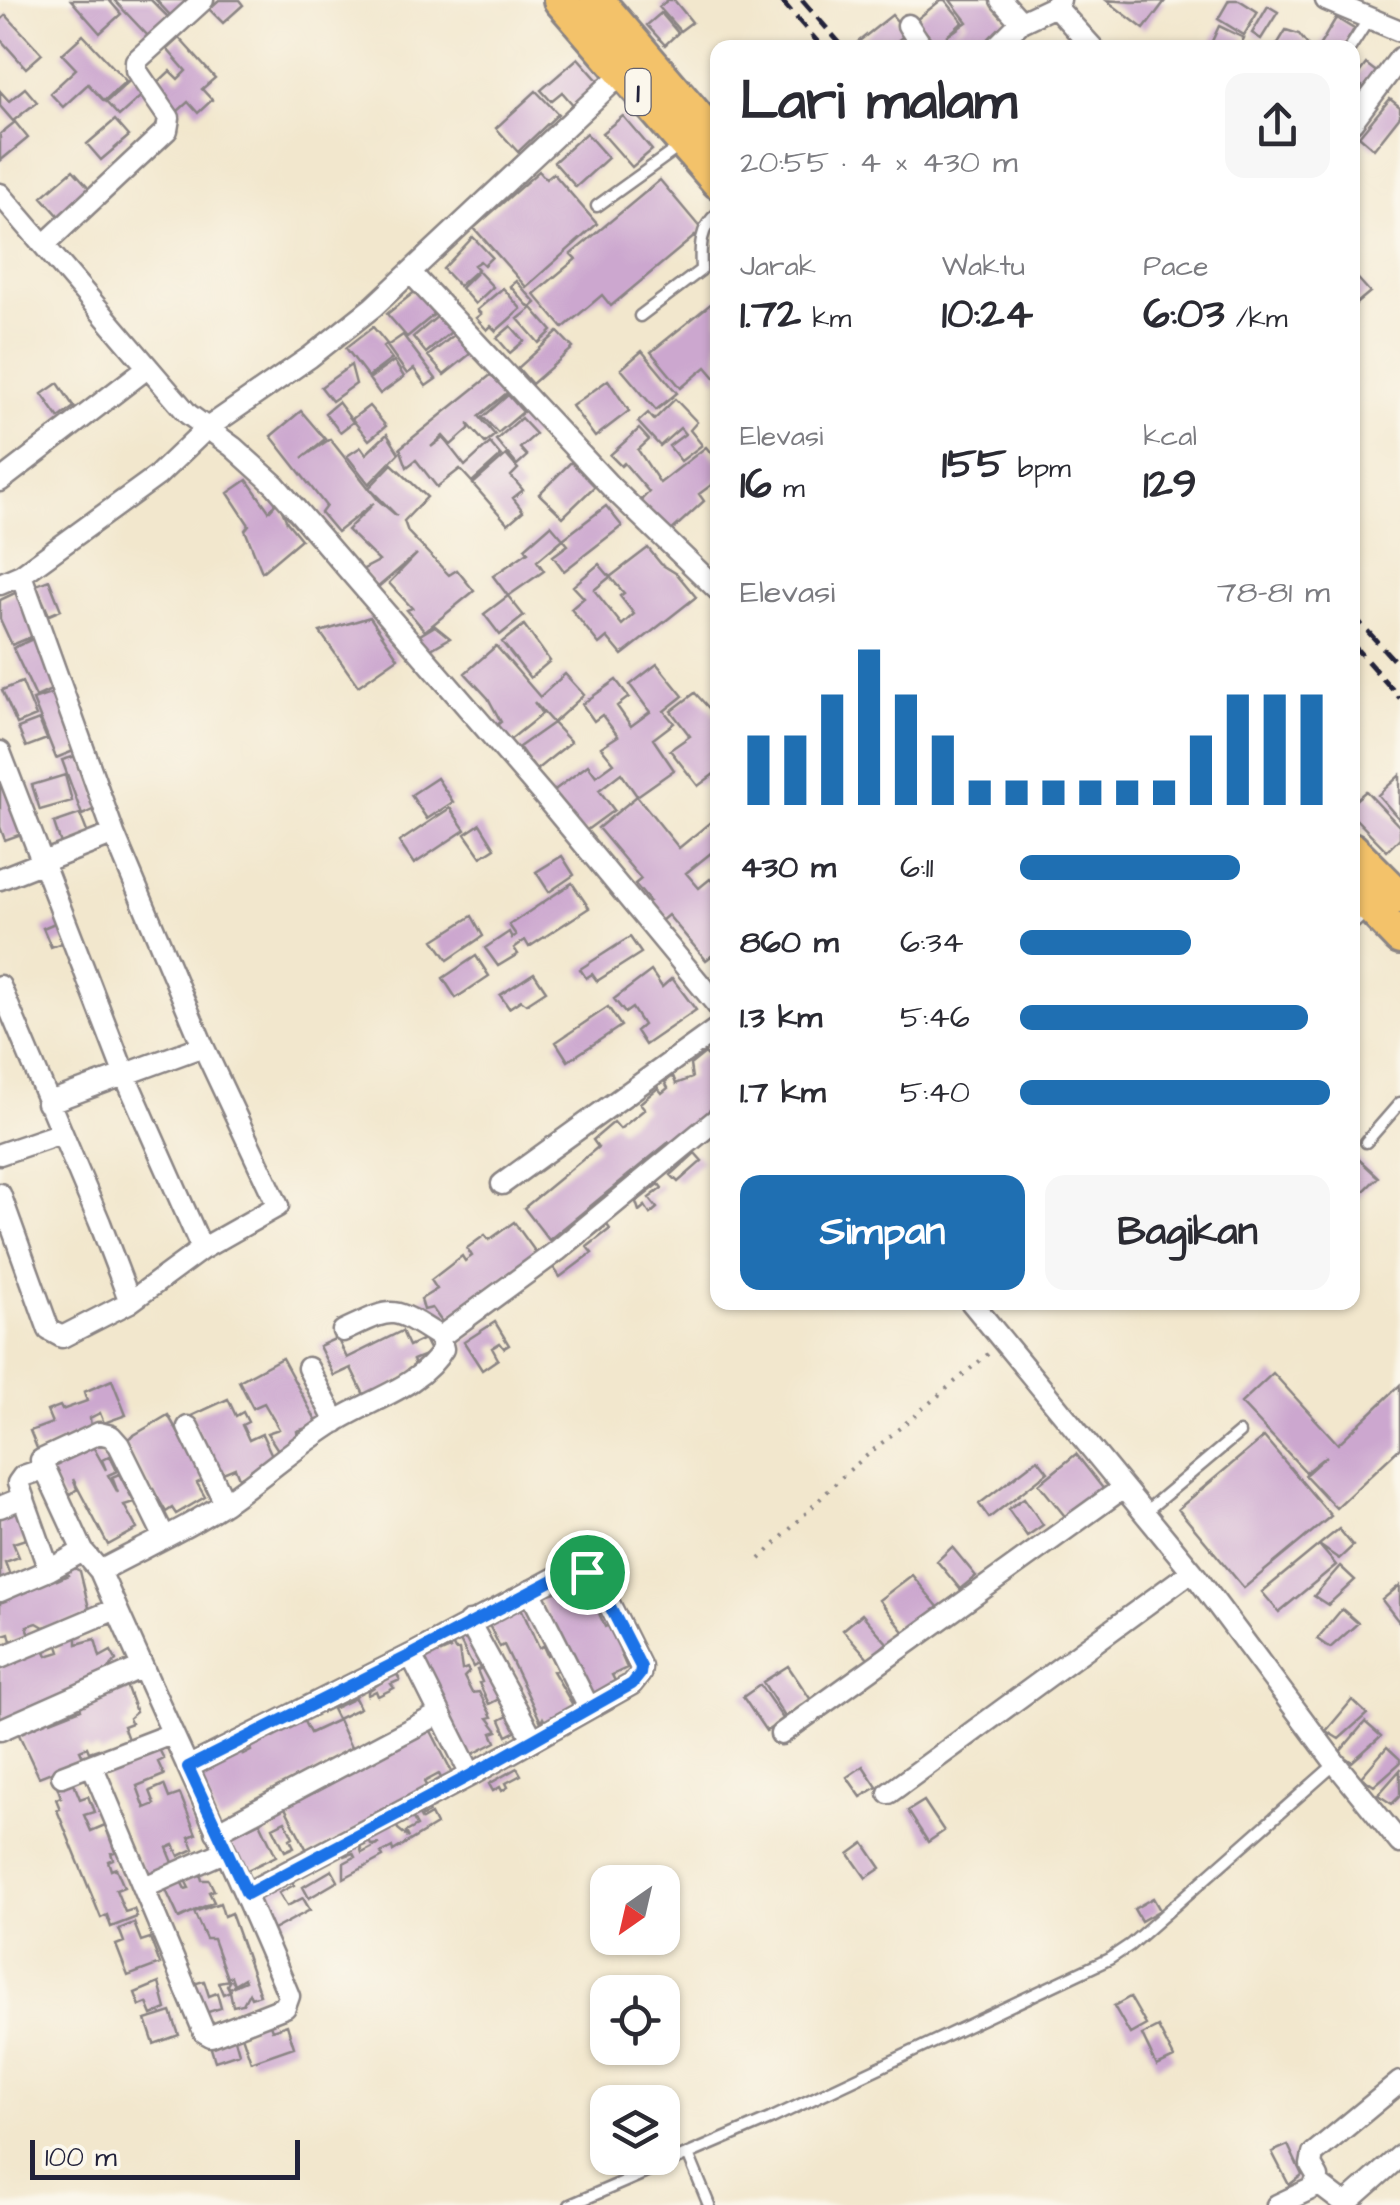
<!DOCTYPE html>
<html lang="id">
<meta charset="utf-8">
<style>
:root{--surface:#fff;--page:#f7f7f7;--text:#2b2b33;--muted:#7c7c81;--accent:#1f6fb2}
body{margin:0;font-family:"Architects Daughter",sans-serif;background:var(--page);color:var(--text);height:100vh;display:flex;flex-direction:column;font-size:38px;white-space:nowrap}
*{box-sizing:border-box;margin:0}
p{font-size:32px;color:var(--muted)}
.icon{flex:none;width:55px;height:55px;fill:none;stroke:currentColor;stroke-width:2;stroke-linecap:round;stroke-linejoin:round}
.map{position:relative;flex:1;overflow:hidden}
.side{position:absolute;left:710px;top:40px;width:650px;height:1270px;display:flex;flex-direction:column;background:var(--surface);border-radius:20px;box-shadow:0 2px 8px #0004}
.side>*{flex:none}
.needle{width:65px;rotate:214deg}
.controls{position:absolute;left:590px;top:1865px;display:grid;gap:20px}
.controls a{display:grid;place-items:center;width:90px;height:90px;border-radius:20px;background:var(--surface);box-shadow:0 2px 8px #0004;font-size:50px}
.scale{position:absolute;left:30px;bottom:25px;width:270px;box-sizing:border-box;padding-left:10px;border:5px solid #22223b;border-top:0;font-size:28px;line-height:35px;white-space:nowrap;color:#22223b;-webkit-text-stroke:8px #fbf7ec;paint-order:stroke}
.pin{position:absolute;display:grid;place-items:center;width:85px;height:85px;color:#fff;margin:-42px;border:5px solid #fff;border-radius:50%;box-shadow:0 2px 10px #0007}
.round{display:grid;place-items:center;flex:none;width:105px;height:105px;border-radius:20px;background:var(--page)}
.summary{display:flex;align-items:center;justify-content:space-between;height:170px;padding:0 30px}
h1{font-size:55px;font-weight:700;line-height:75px}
.figures{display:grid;grid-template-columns:repeat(3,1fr);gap:15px;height:170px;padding:10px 30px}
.figures div{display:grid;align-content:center}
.figures b{font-size:42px;font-weight:700}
.figures small{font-size:28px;font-weight:400}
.figures p{font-size:28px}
.chart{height:280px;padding:20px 30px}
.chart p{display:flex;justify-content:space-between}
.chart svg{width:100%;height:180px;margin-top:10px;stroke:var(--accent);stroke-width:6}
.button{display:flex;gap:20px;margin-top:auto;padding:20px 30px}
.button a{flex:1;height:115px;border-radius:20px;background:var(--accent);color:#fff;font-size:40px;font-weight:700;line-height:115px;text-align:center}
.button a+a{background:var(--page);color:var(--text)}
ul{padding:0 30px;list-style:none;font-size:32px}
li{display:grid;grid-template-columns:160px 120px 1fr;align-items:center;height:75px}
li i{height:25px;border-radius:12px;background:var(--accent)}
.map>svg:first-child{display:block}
.building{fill:#cca7cf}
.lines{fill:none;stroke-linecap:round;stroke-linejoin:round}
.service-casing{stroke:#8a8484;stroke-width:15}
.minor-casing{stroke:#8a8484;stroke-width:25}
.trunk-casing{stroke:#8a8484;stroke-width:38}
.path{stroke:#8a8484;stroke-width:4;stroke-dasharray:2.5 8;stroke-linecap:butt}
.service{stroke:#fff;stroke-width:10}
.minor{stroke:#fff;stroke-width:20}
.trunk{stroke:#f3c26a;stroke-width:32}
.rail{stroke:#22223b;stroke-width:5;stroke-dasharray:15 8;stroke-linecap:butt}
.route-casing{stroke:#fff;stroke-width:20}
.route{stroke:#1a73e8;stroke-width:12}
.labels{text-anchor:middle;stroke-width:8;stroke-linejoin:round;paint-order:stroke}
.shield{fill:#fbf7ec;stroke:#636270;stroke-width:2.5}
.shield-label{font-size:28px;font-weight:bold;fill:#22223b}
</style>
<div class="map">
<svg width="1400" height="2205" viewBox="0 0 1400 2205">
<rect width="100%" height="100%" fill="#fbf7ec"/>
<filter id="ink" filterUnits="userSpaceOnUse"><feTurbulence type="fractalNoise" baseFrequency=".01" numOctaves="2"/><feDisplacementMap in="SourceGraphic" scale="20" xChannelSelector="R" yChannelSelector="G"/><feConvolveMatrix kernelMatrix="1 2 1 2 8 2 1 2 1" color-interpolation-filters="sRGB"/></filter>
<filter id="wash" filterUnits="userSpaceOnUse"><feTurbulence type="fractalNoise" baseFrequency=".0048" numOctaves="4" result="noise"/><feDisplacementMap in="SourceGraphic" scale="40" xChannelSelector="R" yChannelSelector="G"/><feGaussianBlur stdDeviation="2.25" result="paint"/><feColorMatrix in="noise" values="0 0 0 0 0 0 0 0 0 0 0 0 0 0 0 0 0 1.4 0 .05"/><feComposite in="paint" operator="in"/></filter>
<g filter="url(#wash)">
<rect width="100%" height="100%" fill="#f2e7cd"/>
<g id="blocks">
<path class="building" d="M71,0H109L121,14L100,33Z
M114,0H151L171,20L151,39Z
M156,0H190L172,17Z
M219,0H239L243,5L223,23L209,9Z
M668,0H674L692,22L680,31L659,7Z
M941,0H945L963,22L946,37L967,22L950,0H990L1011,28L986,48H939L916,20Z
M1106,0L1132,2L1165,1L1144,29Z
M1229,0H1239L1258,12L1244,35L1218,19Z
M1268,6L1278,12L1261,39L1252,33Z
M661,13L678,33L665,45L647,25Z
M6,15L42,54L26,68L0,39V21Z
M892,15L907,33L889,48H863L858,42Z
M1336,18L1354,29L1343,48H1318Z
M1219,26L1244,38L1239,48H1209Z
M1286,30L1299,34L1310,48H1275Z
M83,35L126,81L104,101L88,84L63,107L50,93L76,69L62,54Z
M179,38L215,78L202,89L212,100L198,113L188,102L177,112L154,86L170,71L178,79L186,71L167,49Z
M578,58L601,84L575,107L562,92L551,101L541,90Z
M1366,64L1379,74L1367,90L1354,80Z
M136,75L149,89L119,116L106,102Z
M25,88L37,102L13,121L0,106V91L9,101Z
M536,91L558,114L518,152L496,128Z
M1390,99L1400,107V116L1374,149L1359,136Z
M623,116L652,150L632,167L602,133Z
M115,120L129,136L101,160L87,144Z
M15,122L28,138L0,161V134Z
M586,133L608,158L576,187L554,162Z
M73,170L90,189L59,216L42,197Z
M539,171L546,179L553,173L597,224L526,287L474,228Z
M660,180L702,230L611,306L602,295L563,328L534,294L576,259L571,254Z
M473,237L492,257L484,265L480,261L474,265L478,269L459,286L443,269Z
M478,271L493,287L475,304L461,288Z
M1352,272L1370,292L1352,307Z
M516,281L536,303L530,308L510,286Z
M503,288L521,309L496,331L491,326L487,330L476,318L481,314L477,310Z
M417,290L436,313L407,337L387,314Z
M718,298V381L706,367L681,388L651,352Z
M532,308L552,331L539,343L518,319Z
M438,316L451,332L426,353L413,337Z
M511,326L524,341L510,353L497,338Z
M373,327L387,344L383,347L392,359L368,377L346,348Z
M558,332L573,348L532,384L518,368Z
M403,335L436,379L426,386L414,369L407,374L387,346Z
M454,335L470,354L444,375L428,356Z
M642,351L677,393L656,410L621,369Z
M394,361L404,377L380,394L369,379Z
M351,365L356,384L332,401L321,387Z
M492,374L508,392L479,416L495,435L485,443L469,425V429L451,445L443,436L431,447L443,438L465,466L490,443L501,456L472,482L460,469L437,487L416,460L407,467L400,448Z
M608,380L629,411L595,437L572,406Z
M58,383L74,407L59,418L42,394Z
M508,395L523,412L498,433L483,417Z
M675,399L697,422L690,430L702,445L681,461L669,446L685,434L680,428L660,446L638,422L648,413L654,420Z
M338,402L353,422L340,432L325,413Z
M369,406L386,426L369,440L352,419Z
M301,411L325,439L302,458L330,439L378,500L397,516L369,488L392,464L427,497L404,521L408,532L449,575L457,570L474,591L425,631L407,610L412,608L389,583L417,554L377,588L362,570L379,561L347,530L374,503L337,532L321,513L326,506L271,436Z
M521,418L536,434L520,448L527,456L517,465L496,440Z
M639,429L649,440L638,450L660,483L706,447L718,462V480L699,494L704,501L669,533L639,502L649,492L624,463L621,466L610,455Z
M387,434L399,453L369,484L347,456L361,447L366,454Z
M506,455L518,469L511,476L523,490L513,498L523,511L508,524L473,484Z
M571,462L595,486L563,517L539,494Z
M247,480L269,511L278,501L287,522L301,539L262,572L245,530L249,525L228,493Z
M606,506L622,526L564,571L553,556L568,545L563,539Z
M551,525L563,539L537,561L544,571L508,596L493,576L528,552L525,548Z
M648,548L661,564L677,574L696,597L622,655L607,637L599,644L571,609L584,598L573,586L599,564L610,577L594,590L622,625L634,614L620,596L624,593L610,577Z
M49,580L61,610L49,615L36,585Z
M17,592L36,635L12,645L0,619V600Z
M508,596L524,616L500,635L484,614Z
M370,617L398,658L358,686L320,632Z
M524,625L550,661L530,678L502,642Z
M435,626L450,638L424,653L415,638Z
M37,637L60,686L36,697L13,648Z
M496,646L540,697L565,674L584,695L553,723L571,742L536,770L519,747L553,723L534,702L542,714L506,743L493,728L501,722L488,698L465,673Z
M657,664L683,696L664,711L674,723L653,739L674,770L637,796L621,773L599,790L614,810L580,835L548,795L588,765L596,776L614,763L601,747L618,736L602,715L594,721L582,704L616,680L629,697L617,706L631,726L650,712L630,685Z
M22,682L36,716L17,724L2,690Z
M59,691L81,748L56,758L33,700Z
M695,693L718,718V771L698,786L670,750L690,736L671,711Z
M39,720L47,739L26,747L18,728Z
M83,754L102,806L82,815L62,760Z
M65,775L72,801L40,810L32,785Z
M1400,775V820L1378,795Z
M0,776L27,832L5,840L0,827Z
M437,778L453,802L427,819L411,795Z
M1366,791L1400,827V838L1387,851L1352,815V803Z
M637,796L679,848L718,816V860L711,853L686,873L699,888L710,879L718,888V911L714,914L718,919V951L706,960L668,915L654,927L638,908L649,901L635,884L641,879L598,828Z
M450,808L465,830L414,864L399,842Z
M80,814L89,837L62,847L54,823Z
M480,824L495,848L481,857L465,834Z
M562,856L574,875L549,892L536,872Z
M572,883L589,908L529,947L525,940L514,948L518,954L498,966L485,948L509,932L512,938L516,935L509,925Z
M472,916L483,936L448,960L434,940Z
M62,920L70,940L51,947L43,928Z
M630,937L641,953L597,981L592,974L586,978L580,969Z
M476,956L489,976L456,998L443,978Z
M651,971L662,987L672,978L696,1010L645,1045L636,1031L643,1025L632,1008L625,1013L614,999Z
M534,973L546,991L526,1004L521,1000L509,1008L500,995Z
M608,1007L621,1026L568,1061L556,1042Z
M705,1053L711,1059L718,1053V1116L676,1150L669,1142L549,1240L524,1208L598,1147L593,1140L614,1122L620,1129L645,1109L640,1103L658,1088L662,1093L668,1088L665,1082L673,1076L676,1084L692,1078L690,1065Z
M695,1153L702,1161L678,1182L671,1175Z
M1352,1153L1378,1177L1352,1203Z
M659,1184L662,1188L649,1198L657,1208L650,1214L645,1206L639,1211L636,1202Z
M514,1222L537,1254L442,1322L432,1308L424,1310L421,1299L437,1289L431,1280L462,1256L465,1261L472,1256L467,1248L485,1235L489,1240Z
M607,1225L610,1229L587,1247L592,1253L560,1277L553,1267Z
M495,1322L509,1345L504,1348L500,1343L492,1348L498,1359L482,1370L464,1342Z
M402,1331L409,1346L424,1339L433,1357L428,1360L425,1355L413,1360L416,1368L368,1403L351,1368L334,1376L319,1346L337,1338L347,1358Z
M282,1358L318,1424L297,1431L299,1443L280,1453L267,1433L279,1429L264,1403L253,1408L239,1381Z
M1273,1373L1338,1444L1400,1385V1448L1336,1508L1305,1475L1326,1456L1306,1472L1241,1403Z
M112,1380L126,1415L104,1423L100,1413L90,1418L91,1430L38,1451L30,1431L52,1423L47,1411L60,1406L62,1410L87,1401L84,1392Z
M228,1399L236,1416L243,1412L248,1422L242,1425L249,1440L262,1434L275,1462L239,1478L235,1468L218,1475L191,1416Z
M168,1415L205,1479L197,1483L205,1497L176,1514L172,1508L166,1512L124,1441Z
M1264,1437L1331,1516L1244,1588L1178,1509Z
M90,1441L106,1470L102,1460L110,1456L117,1471L108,1475L118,1493L112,1477L119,1474L134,1502L124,1505L137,1529L108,1545L73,1479L77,1489L63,1501L44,1466Z
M1076,1454L1105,1491L1068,1520L1039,1484Z
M1038,1459L1048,1472L989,1518L979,1504Z
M1024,1498L1043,1525L1027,1536L1008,1509Z
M18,1509L29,1538L13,1543L19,1557L5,1562L13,1584L0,1589V1516Z
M1339,1529L1353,1546L1339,1559L1319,1545Z
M1319,1545L1336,1565L1279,1612L1262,1592Z
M952,1547L976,1576L960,1589L937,1561Z
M1340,1566L1355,1580L1328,1605L1314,1596Z
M72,1567L80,1571L91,1616L44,1627L37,1623L27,1626L30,1635L11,1641L9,1633L0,1636V1593L54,1572L57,1580L68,1575L66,1570Z
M912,1575L939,1608L906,1634L879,1600Z
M582,1578L587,1586L592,1581L597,1592L591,1595L605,1627L615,1623L629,1649L620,1652L627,1668L612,1675L617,1685L588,1700L539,1597L559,1591L556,1584L572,1579L574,1583Z
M1400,1585V1623L1382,1600Z
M518,1601L539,1648L543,1646L547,1655L550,1654L557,1670L553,1671L574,1707L560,1713L562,1718L547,1725L543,1718L541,1722L504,1645L500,1647L487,1621Z
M1342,1609L1358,1623L1330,1648L1317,1639Z
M862,1614L887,1643L869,1659L843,1630Z
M473,1630L523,1728L507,1736L500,1720L508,1716L499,1699L489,1704L479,1683L482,1682L477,1670L480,1669L478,1664L473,1667L459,1639L451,1642L455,1650H459L462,1670L467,1668L469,1672L464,1677L472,1693L479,1692L492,1717L488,1718L498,1731L492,1733L496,1742L463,1759L415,1654L437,1644L441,1653L450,1649L448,1644Z
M77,1635V1644L95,1639L100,1657L111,1651L116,1660L110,1667L113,1675L3,1724L0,1717V1662L44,1648L47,1656L60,1652L57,1642Z
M788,1666L811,1700L785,1717L763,1682Z
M396,1673L400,1680L391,1684L394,1688L378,1696L376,1691L368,1695V1691Z
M125,1682L136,1712L129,1718L131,1723L123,1726L129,1742L100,1754L98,1749L89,1752L87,1747L80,1750L84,1759L39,1777L14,1724L47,1711L51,1721L81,1709L78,1701Z
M760,1685L784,1720L766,1731L743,1697Z
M355,1698L360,1708L337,1719L332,1709Z
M1352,1700L1367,1714L1339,1739L1326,1731Z
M300,1714L310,1733L338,1720L353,1752L219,1823L192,1768L239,1745L243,1755L251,1751L249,1746Z
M1365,1722L1381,1736L1352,1762L1339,1753Z
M428,1725L456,1780L445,1786L439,1774L424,1782L430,1792L309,1854L281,1800Z
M158,1747L164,1759L158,1762L164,1775L137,1786L145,1808L155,1804L150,1791L164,1785L169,1798L180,1794L196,1834L189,1837L194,1849L179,1856L174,1845L167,1848L174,1865L146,1877L104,1770Z
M1387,1747L1400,1759V1763L1374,1786L1361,1777Z
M863,1766L877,1787L861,1797L847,1777Z
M517,1768L521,1775L506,1783L508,1787L502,1791L500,1787L493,1791L489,1784Z
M1400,1770V1796L1392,1804L1378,1795Z
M70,1774L80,1799L88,1796L94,1812L84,1815L91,1831L105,1825L115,1852L111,1853L113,1859L108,1861L111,1870L116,1868L124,1887L116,1890L125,1912L134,1909L137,1917L111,1927L107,1915L101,1918L57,1810L60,1809L56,1799L61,1797L55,1780Z
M924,1801L944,1831L928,1842L908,1811Z
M424,1803L429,1813L420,1817L422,1820L431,1815L436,1825L393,1851L392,1847L381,1853L383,1857L344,1878V1863L355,1857L353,1853L345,1856L342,1852L361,1835L365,1845L360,1847L362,1853L379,1844L371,1845L365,1833L394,1820L398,1829L409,1838L406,1832L417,1826L410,1813Z
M285,1821L293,1837L290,1839L294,1847L285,1851L273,1827Z
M260,1822L276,1856L243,1872L227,1838Z
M864,1843L881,1868L866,1878L849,1854Z
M332,1870L338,1881L309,1898L303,1887Z
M200,1874L202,1880H209L214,1890L209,1892L214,1902L179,1918L165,1888L181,1881L185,1889L189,1888L185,1880Z
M291,1878L294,1885L279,1893L287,1906L303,1898L310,1910L271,1931L251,1895Z
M1153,1898L1160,1910L1141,1921L1134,1909Z
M220,1903L224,1916L231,1913L260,1995L251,1998L249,1993L243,2004L233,2006L230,1991L223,1994L218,1982L230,1980L227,1985L230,1991L229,1988L245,1981L244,1978L234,1984L231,1976L227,1978L213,1939H206L194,1912Z
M134,1923L141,1941L150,1938L160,1964L128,1976L116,1945L124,1942L119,1929Z
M204,1981L209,1996L217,1993L221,2008L202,2014L193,1984Z
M159,1983L166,2009L152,2015L147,2003L140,2006L135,1993Z
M1130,1997L1146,2025L1130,2034L1114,2006Z
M171,2012L179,2035L154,2044L146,2020Z
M267,2017L272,2030L287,2025L294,2047L251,2062L242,2035L252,2031L250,2023Z
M1158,2027L1174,2058L1157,2066L1142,2035Z
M233,2032L239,2053L215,2061L210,2045Z
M1288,2145L1302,2175L1289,2185L1272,2152Z"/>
</g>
</g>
<g filter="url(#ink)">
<use href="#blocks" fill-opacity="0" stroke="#8a8484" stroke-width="2.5"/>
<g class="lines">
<g class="service-casing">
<path id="service" d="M1350,48L1368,20
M597,206L679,147
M640,316L701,270C700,248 699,228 718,213
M1352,925L1369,909
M1366,1142L1400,1103
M1145,1512L1239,1433
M688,2154L709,2205
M570,2205L770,2119L1109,1959L1130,1945L1335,1764"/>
</g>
<g class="minor-casing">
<path id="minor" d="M1001,0L1021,22
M1326,0L1400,31
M1055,6L1093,48
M908,25L923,48
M995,48L1021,22L1055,6L1060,0
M1352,122L1400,58
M0,194L188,414L233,447L275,485L544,796L718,1006
M44,245L167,130L169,118L136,70V61L203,0
M411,273L612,488L718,590
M0,481L147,368
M0,584L21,575L157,476L206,429L310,357L373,307L630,66
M0,752L124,1073L202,1249
M0,879L114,834
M0,986L100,1223L130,1302L202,1249L278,1206L203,1046L114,834L21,575
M47,1103L203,1046
M0,1154L61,1133
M502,1184L718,1028
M0,1194L49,1330L62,1337L130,1302
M971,1302L1192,1571L1336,1764L1400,1843
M343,1331C395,1307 390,1305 440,1337
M308,1368L336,1422
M188,1427L225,1503
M44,1469L23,1476L18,1483L49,1570
M0,1507L22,1498
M164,1536L119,1445L111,1436L99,1433L41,1460L83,1551L100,1571C142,1548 189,1528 229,1500C265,1475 298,1445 335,1422C371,1399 421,1387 443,1349L440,1337L557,1251L718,1118
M0,1591L49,1570L83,1551
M530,1591L589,1708
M469,1622L533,1739
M411,1655L471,1775
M0,1658L116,1609
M0,1730L142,1667
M781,1734L1123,1488
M92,1765L204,2032L211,2036L285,2007L289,1996C229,1853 162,1713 100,1571
M188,1767L411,1655L572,1569H580L597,1579L641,1667L640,1674L632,1684L471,1775L247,1893
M62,1776L171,1734
M889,1793L1192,1571
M216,1832L439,1714
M145,1887L226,1851
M1317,2183L1342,2202H1348L1400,2156
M1277,2205L1313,2188L1318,2177L1311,2165L1313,2154L1400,2082"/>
</g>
<g class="trunk-casing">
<path id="trunk" d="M560,0L718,182
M597,0L718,141
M1352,849L1400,897
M1352,888L1400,938"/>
</g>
<path class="path" d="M760,1559L846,1473L988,1354"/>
<use href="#service" class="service"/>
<use href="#minor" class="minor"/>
<use href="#trunk" class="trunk"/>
<path class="rail" d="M781,0L823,48
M802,0L844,48
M1352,614L1400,667
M1352,644L1400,698"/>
</g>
</g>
<g class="lines" filter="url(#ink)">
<g class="route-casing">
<path id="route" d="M580,1569L596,1579L641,1667L640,1674L632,1684L471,1775L247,1894L188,1767L411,1655L572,1570Z"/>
</g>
<use href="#route" class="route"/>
</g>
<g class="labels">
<rect class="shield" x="625.5" y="69" width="25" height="46" rx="8"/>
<g class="shield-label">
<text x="638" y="102">1</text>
</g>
</g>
</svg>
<div class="controls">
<a><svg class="needle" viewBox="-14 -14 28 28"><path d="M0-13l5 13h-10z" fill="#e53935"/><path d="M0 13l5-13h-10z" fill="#7c7c81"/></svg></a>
<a><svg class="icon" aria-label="locate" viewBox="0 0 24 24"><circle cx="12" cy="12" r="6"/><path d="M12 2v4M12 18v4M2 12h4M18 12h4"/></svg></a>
<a><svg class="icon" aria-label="layers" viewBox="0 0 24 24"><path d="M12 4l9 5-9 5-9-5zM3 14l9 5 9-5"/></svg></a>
</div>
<div class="scale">100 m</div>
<div class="pin" style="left:587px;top:1572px;background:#1e9e55"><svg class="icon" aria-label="arrive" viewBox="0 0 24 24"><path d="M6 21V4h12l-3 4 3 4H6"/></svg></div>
<section class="side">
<div class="summary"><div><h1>Lari malam</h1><p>20:55 · 4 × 430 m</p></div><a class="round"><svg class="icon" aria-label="share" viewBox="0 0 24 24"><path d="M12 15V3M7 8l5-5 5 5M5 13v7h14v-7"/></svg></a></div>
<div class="figures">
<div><p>Jarak</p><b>1.72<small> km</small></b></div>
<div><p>Waktu</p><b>10:24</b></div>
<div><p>Pace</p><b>6:03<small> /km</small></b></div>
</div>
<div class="figures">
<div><p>Elevasi</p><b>16<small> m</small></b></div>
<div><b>155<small> bpm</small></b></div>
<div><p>kcal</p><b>129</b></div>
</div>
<div class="chart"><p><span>Elevasi</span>78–81 m</p>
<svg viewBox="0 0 160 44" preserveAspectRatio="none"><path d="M5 44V27M15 44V27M25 44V17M35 44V6M45 44V17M55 44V27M65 44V38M75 44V38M85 44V38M95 44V38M105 44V38M115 44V38M125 44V27M135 44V17M145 44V17M155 44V17"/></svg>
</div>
<ul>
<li><b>430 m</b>6:11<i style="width:71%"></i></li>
<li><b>860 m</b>6:34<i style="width:55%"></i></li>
<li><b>1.3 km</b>5:46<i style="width:93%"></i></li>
<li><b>1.7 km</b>5:40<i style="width:100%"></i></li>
</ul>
<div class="button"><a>Simpan</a><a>Bagikan</a></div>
</section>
</div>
